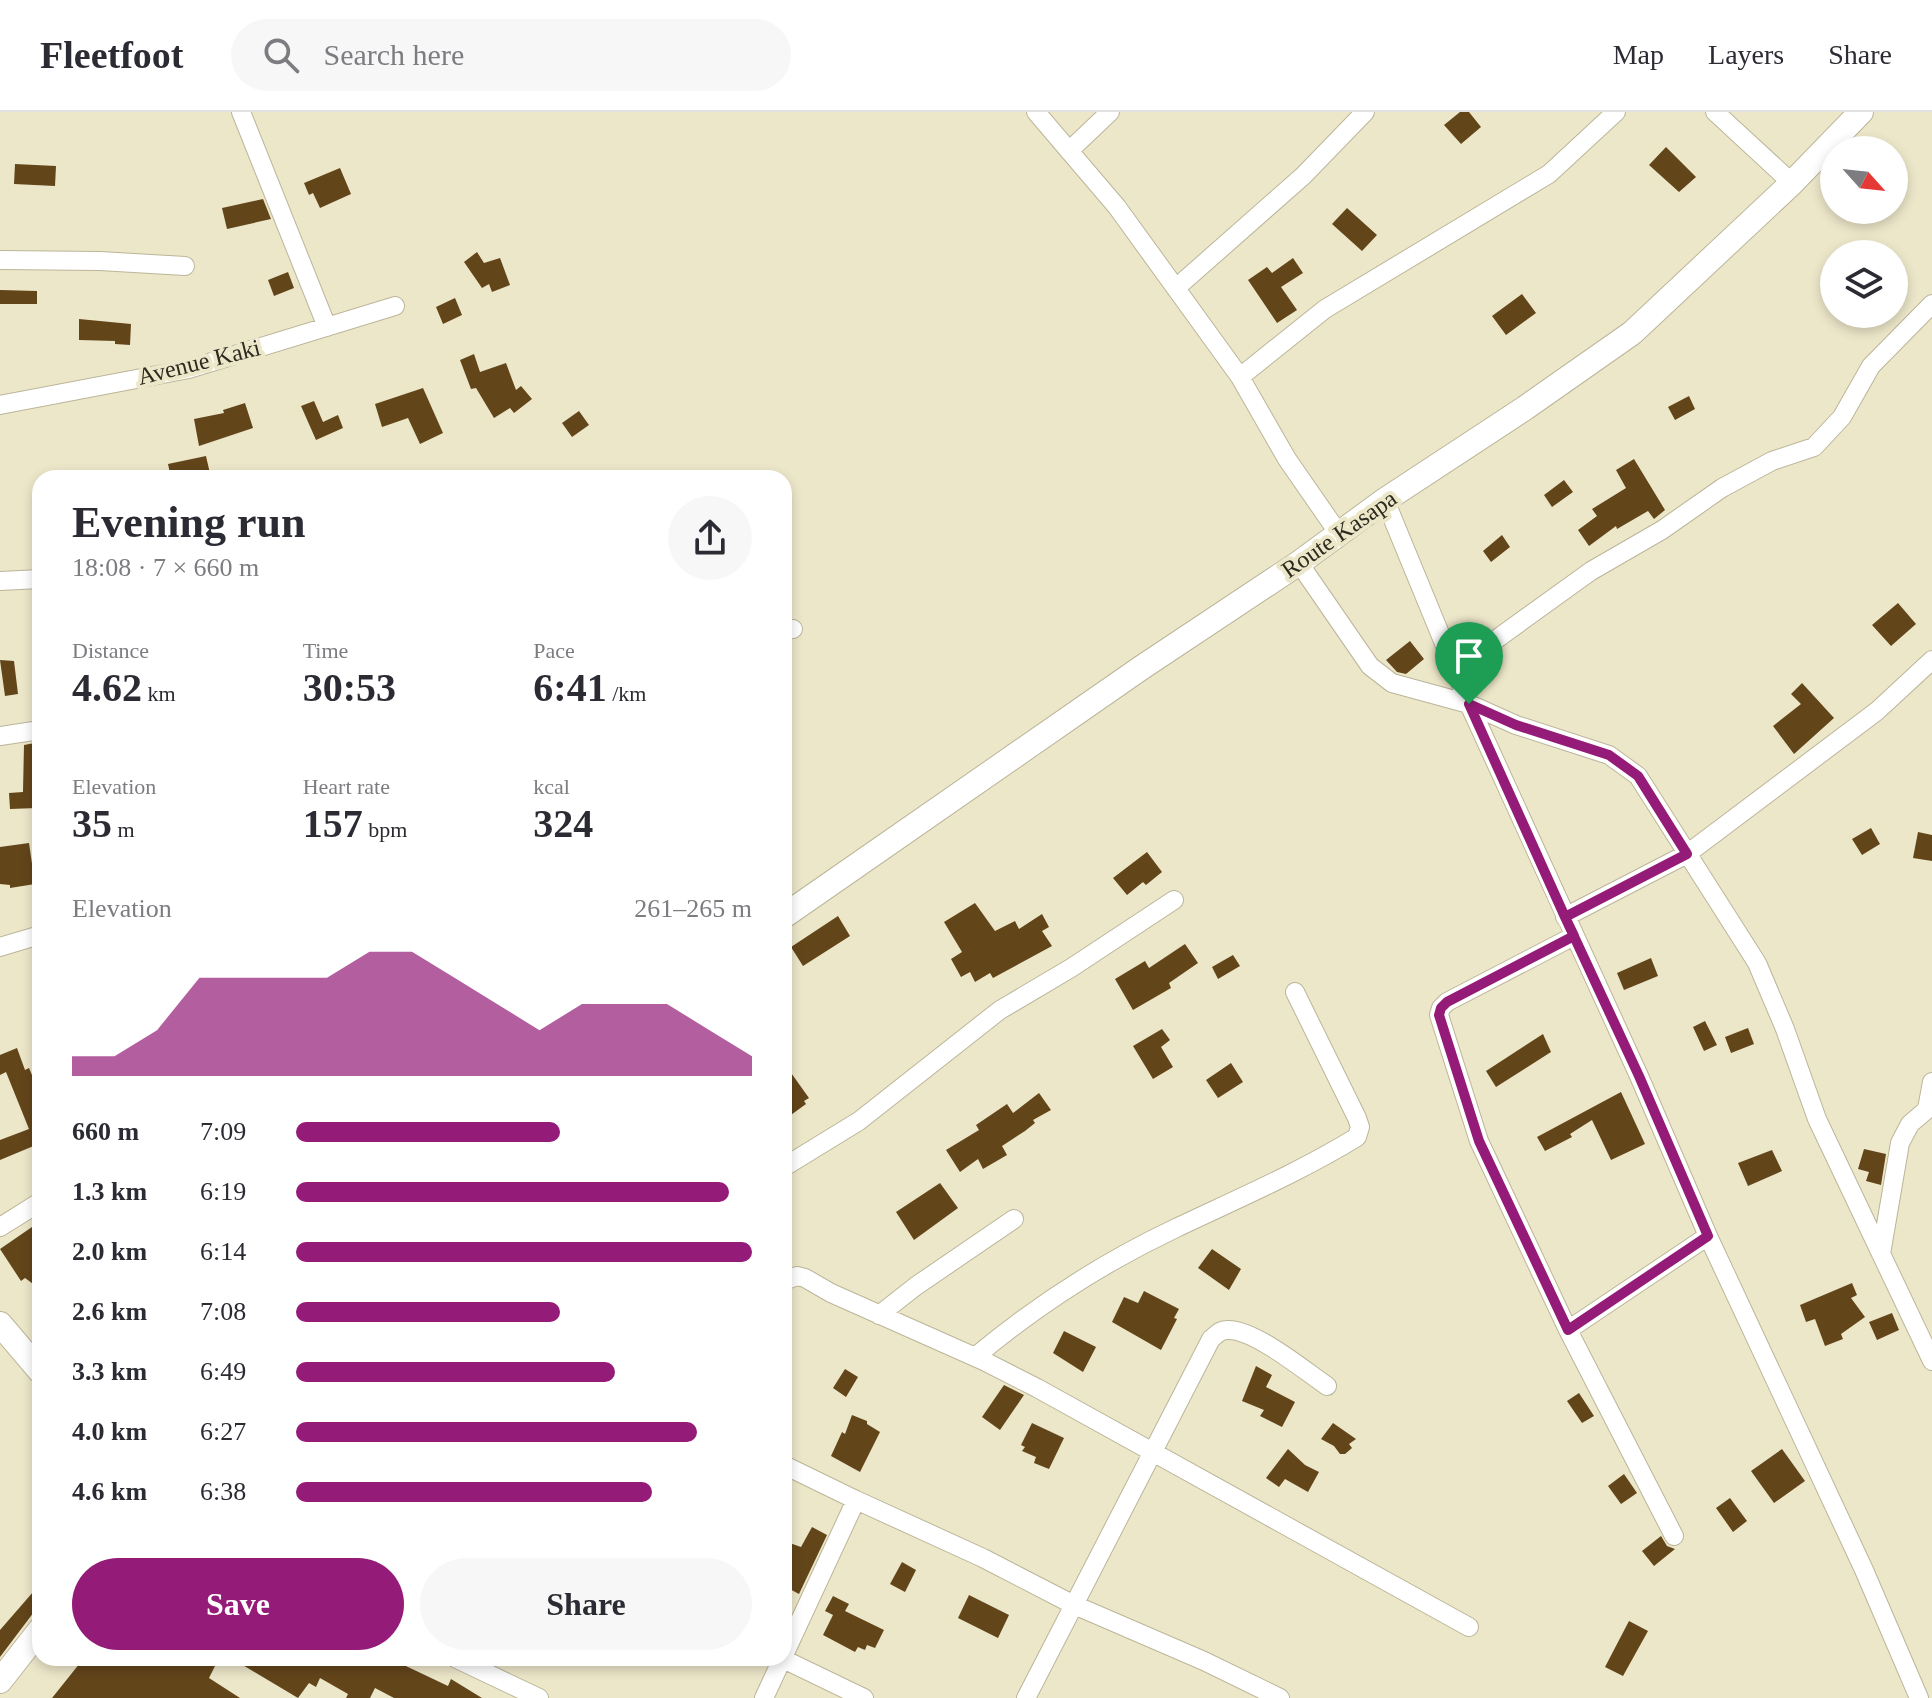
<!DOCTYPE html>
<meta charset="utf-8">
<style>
:root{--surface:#fff;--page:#f7f7f7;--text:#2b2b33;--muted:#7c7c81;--line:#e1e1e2;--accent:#941b77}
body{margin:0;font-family:Georgia,serif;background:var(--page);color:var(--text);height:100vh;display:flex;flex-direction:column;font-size:30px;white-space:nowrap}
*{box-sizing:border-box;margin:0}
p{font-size:26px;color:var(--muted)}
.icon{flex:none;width:44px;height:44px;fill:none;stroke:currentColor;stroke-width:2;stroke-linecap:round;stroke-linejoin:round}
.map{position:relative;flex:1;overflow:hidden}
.panel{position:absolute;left:32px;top:358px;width:760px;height:1196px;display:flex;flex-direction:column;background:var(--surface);border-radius:24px;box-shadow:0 4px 12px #0003}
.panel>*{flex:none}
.needle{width:52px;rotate:117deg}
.tools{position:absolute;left:1820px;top:24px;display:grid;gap:16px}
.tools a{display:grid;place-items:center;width:88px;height:88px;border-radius:50%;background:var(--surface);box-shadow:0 4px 12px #0003;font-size:40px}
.pin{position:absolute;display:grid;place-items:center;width:68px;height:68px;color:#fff;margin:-82px -34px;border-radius:50% 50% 50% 0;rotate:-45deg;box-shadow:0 0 8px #0007}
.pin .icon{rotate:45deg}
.round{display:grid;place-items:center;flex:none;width:84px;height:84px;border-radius:42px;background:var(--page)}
.summary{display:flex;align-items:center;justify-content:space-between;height:136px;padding:0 40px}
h1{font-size:44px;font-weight:800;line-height:60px}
.figures{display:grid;grid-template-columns:repeat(3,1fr);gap:12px;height:136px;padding:8px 40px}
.figures div{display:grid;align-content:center}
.figures b{font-size:40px;font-weight:800}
.figures small{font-size:22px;font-weight:400}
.figures p{font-size:22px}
.chart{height:224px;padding:16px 40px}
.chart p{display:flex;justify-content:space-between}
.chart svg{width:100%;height:144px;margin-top:8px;fill:var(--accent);opacity:.7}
.action{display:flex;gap:16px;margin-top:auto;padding:16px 40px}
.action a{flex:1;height:92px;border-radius:48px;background:var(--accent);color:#fff;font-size:32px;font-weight:800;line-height:92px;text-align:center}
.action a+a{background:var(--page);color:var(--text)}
ul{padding:0 40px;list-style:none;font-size:26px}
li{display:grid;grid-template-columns:128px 96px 1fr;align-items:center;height:60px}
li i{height:20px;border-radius:10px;background:var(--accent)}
header{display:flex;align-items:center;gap:48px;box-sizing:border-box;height:112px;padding:0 40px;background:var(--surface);border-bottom:2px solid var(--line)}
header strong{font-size:38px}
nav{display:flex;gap:44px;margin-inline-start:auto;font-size:28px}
.search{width:560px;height:72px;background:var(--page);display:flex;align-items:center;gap:20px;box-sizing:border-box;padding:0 28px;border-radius:44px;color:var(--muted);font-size:30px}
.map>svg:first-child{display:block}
.building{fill:#63451a}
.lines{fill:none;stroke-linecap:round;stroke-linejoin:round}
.street-casing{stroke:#bbb599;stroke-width:20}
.secondary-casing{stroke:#bbb599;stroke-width:26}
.street{stroke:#fff;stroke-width:18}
.secondary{stroke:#fff;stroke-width:24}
.route-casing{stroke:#fff;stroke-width:16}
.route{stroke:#941b77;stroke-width:10}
.labels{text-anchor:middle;stroke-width:8;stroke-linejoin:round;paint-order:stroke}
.street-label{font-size:24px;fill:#2c2a1f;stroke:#ede7ca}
</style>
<header>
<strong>Fleetfoot</strong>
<div class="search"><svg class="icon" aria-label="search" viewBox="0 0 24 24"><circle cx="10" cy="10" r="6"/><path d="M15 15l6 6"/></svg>Search here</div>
<nav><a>Map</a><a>Layers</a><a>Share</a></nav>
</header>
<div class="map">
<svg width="1932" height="1586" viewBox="0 0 1932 1586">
<rect width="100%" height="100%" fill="#ede7ca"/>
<path class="building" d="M1460,0H1469L1481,15L1461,32L1444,13Z
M1666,35L1696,65L1679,80L1649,53Z
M15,52L56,54L55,74L14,72Z
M340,56L351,82L320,96L313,81L309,83L304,71Z
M263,87L271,107L227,117L222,96Z
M1347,96L1377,123L1362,139L1332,112Z
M477,140L484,151L500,146L510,173L492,180L489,172L482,176L464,150Z
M1293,146L1303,161L1281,175L1297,198L1277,211L1248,168L1267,155L1272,161Z
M288,160L294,176L274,184L268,168Z
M0,178L37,179V192H0Z
M1522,182L1536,201L1506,223L1492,204Z
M455,186L462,203L443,212L436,195Z
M79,207L131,212L130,233L115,232V229L79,228Z
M474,242L480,260L506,251L516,278L521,274L532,287L514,301L510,296L494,306L476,276L471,277L460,248Z
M423,276L443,321L420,332L408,306L382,315L375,292Z
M1689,284L1695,297L1675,308L1668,295Z
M314,289L323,310L338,303L343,316L316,328L301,294Z
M245,291L253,316L199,334L194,307L224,301L223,298Z
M579,299L589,313L572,325L562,311Z
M206,344L211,366H171L168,352Z
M1634,347L1665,398L1654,407L1648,399L1617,417L1616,414L1589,434L1578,418L1597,404L1592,397L1626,376L1616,358Z
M1564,368L1573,380L1552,395L1544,383Z
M1502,423L1510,435L1491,450L1483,439Z
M1898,491L1916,512L1891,534L1872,513Z
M1410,529L1424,547L1406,562L1397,560L1386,548Z
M0,548L14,549L18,582L5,584Z
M1802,571L1834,606L1794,642L1773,614L1801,592L1791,582Z
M40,630V674H35L37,696L10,697L9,681L23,680L24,633Z
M1871,716L1880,732L1862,743L1852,727Z
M1918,720L1932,723V749L1913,746Z
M29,731L35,772L10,776V773L0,772V735Z
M1147,740L1162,760L1146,773L1143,770L1127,783L1113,766Z
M975,791L995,819L1015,809L1019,817L1042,802L1049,815L1042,819L1052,834L993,866L990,861L975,870L970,860L961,865L951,847L962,840L944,810Z
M838,804L850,824L803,854L791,835Z
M1185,832L1198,851L1169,871L1171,876L1133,898L1115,867L1145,849L1149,856Z
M1233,843L1240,854L1218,867L1212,855Z
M1651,846L1658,864L1624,878L1617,861Z
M1705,909L1717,933L1704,939L1693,915Z
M1748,916L1754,932L1731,941L1725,925Z
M1162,917L1170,928L1161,935L1173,955L1153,967L1133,934Z
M1543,922L1551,940L1496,975L1486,959Z
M17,936L25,958L29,956L40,982V1043L36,1033L0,1048V1028L29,1017L6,960L0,963V943Z
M784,951L809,986L804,989L806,992L784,1008Z
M1231,951L1243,970L1218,986L1206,968Z
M1621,980L1645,1032L1611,1048L1592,1008L1570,1022L1572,1025L1545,1039L1537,1025Z
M1039,981L1051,998L1033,1008L1035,1011L1025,1019L1002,1034L1007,1043L983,1057L978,1047L960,1060L946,1038L979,1018L976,1013L1007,992L1013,1001Z
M1864,1037L1886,1042L1881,1073L1866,1069L1869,1060L1858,1057Z
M1772,1038L1782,1059L1748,1074L1738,1051Z
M940,1071L958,1096L914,1128L896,1100Z
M32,1115L40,1127V1177L25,1166L21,1169L0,1137Z
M1212,1137L1241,1157L1229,1178L1198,1156Z
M1852,1171L1857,1183L1851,1186L1865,1205L1841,1222L1843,1227L1825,1234L1815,1207L1806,1210L1800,1193Z
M1144,1179L1179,1197L1174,1206L1177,1207L1161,1238L1112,1210L1124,1185L1138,1191Z
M1892,1201L1899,1218L1877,1228L1869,1210Z
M1064,1219L1096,1235L1083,1260L1053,1241Z
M1256,1254L1272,1263L1266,1275L1295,1290L1282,1315L1260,1304L1264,1298L1242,1289Z
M845,1257L858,1265L846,1285L833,1276Z
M1004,1273L1024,1283L1000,1318L982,1305Z
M1579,1281L1594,1304L1582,1311L1567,1289Z
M852,1303L867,1309V1312L880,1320L860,1360L831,1344L842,1320L845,1322Z
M1032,1311L1064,1326L1049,1357L1034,1351L1036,1345L1022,1339L1025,1335L1021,1333Z
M1333,1311L1356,1327L1349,1332L1352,1336L1345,1342H1340L1334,1334L1321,1327Z
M1288,1337L1305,1353L1319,1360L1308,1380L1285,1367L1279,1375L1266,1366Z
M1782,1337L1805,1369L1774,1391L1751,1359Z
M1624,1362L1637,1381L1621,1392L1608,1374Z
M1730,1386L1747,1409L1733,1420L1716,1396Z
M812,1415L827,1423L799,1482L784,1474V1429L801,1435Z
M1661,1424L1667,1434L1675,1437L1654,1454L1642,1439Z
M902,1450L916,1458L905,1480L890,1472Z
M40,1472V1492L0,1545V1518Z
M969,1483L1009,1503L998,1526L958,1506Z
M833,1484L849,1492L845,1499L884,1518L875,1536L867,1533L865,1538L858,1535L855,1540L823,1523L833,1503L825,1499Z
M1629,1509L1648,1519L1623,1564L1605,1555Z
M84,1546H219L209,1566L240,1586H52Z
M231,1546H389L448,1574L451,1567L482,1586H394L375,1576L370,1586H346L348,1582L320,1566L316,1575L309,1571L298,1586Z"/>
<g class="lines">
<g class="street-casing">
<path id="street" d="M241,0L327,215
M1036,0L1117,95L1240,265L1287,347L1339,422
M1715,0L1792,71
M1069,39L1110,0
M0,148L100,149L185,154
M1176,176L1303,64L1365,0
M1240,265L1325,197L1549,62L1616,0
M0,293L189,257L395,194
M1385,388L1469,592L1516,613L1609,643L1638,664L1757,851L1785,917L1817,1007L1932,1249
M1299,451L1370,554L1392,571L1469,592L1639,964L1708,1124L1864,1458L1919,1586
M0,469L40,467
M784,518L793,517
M1455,557L1591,459L1662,418L1722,376L1772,349L1814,335L1842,305L1871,254L1932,192
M0,624L40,618
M1565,805L1687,742L1877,599L1932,548
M1574,824L1447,890L1441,896L1439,903L1479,1029L1568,1218L1674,1424
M0,835L40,823
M1927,997L1932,970
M784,1055L859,1009L1000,898L1071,856L1174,788
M0,1115L40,1090
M1881,1142L1900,1031L1910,1012L1932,993
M784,1169L797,1164L805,1166L831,1181L984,1249L1037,1276L1469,1515
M879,1203L916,1174L1014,1107
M1568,1218L1708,1124
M975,1245C1036,1194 1104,1150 1176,1116C1237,1087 1300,1060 1357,1025L1360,1015L1357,1006L1295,880
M856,1388L983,1446L1072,1492L1204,1549L1280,1586
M455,1546L539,1586
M781,1546L864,1586
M764,1586L856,1388L784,1353
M1026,1586L1211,1227C1217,1222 1220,1218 1227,1218C1253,1216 1305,1259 1327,1274"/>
</g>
<g class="secondary-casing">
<path id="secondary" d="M784,804L1141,556L1299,451L1385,388L1525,296L1632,221L1792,71L1861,0
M0,1212L40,1259
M0,1569L40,1518"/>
</g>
<use href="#street" class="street"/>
<use href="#secondary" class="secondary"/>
</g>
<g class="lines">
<g class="route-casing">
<path id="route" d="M1469,592L1565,805L1574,824L1447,890L1441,896L1439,903L1479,1029L1568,1218L1708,1124L1639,964L1565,805L1687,742L1638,664L1609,643L1516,613L1469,592"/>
</g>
<use href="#route" class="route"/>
</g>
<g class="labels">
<g class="street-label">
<text transform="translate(199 250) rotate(-14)" y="8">Avenue Kaki</text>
<text transform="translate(1339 422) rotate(-35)" y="8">Route Kasapa</text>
</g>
</g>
</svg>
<div class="tools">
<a><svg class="needle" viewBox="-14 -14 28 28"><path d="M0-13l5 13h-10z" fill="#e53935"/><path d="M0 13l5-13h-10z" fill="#7c7c81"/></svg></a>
<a><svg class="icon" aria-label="layers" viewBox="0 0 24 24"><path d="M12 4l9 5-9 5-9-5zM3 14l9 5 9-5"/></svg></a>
</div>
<div class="pin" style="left:1469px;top:592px;background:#1e9e55"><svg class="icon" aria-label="arrive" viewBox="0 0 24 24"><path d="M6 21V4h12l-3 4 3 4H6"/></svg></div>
<section class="panel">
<div class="summary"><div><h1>Evening run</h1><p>18:08 · 7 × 660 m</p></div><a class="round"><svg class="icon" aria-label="share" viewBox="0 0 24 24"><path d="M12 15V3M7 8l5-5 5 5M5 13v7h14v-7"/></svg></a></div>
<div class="figures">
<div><p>Distance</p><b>4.62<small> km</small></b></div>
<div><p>Time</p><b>30:53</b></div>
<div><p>Pace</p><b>6:41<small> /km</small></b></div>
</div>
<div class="figures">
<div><p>Elevation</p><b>35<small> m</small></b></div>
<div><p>Heart rate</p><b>157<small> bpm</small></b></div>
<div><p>kcal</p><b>324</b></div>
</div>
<div class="chart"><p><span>Elevation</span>261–265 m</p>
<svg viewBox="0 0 160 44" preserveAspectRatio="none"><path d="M0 44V38L10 38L20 30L30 14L40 14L50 14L60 14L70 6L80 6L90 14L100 22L110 30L120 22L130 22L140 22L150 30L160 38V44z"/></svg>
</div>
<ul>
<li><b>660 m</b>7:09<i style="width:58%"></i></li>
<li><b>1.3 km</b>6:19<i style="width:95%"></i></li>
<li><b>2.0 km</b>6:14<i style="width:100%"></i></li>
<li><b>2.6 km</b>7:08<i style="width:58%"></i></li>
<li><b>3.3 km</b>6:49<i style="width:70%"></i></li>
<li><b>4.0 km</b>6:27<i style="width:88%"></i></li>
<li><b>4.6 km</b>6:38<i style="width:78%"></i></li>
</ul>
<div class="action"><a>Save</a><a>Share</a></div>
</section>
</div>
